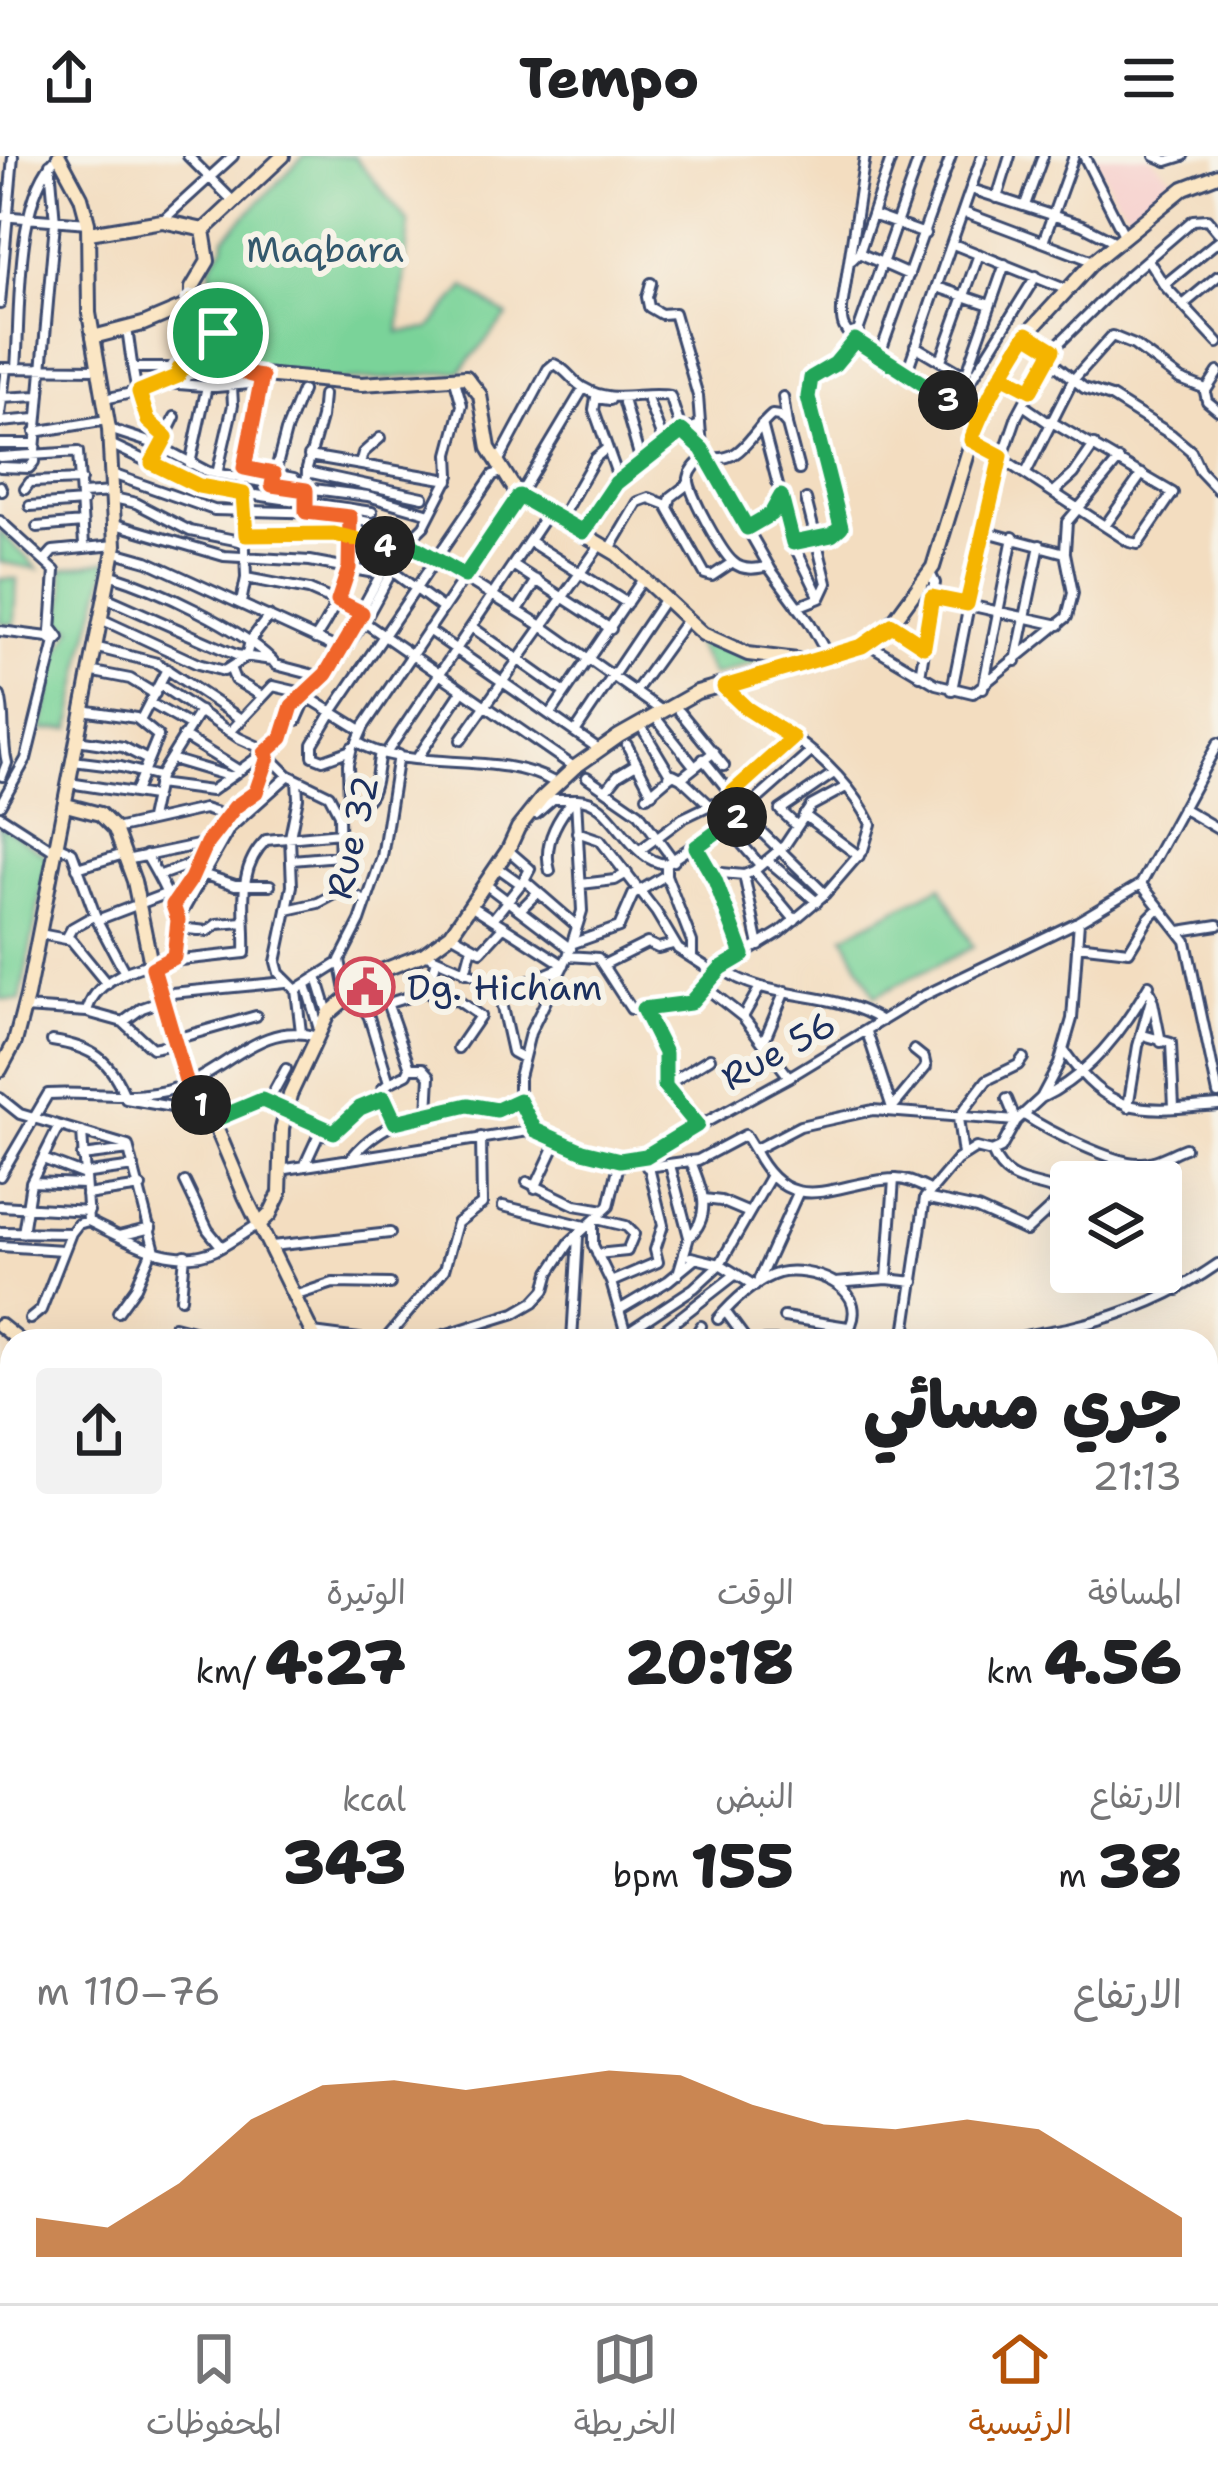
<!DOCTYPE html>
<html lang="ar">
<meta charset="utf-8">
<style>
:root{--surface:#fff;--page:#f2f2f2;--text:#202124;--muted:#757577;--line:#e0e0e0;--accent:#b45309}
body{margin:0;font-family:"Shantell Sans","Playpen Sans Arabic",sans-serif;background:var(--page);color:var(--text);direction:rtl;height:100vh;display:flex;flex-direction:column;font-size:45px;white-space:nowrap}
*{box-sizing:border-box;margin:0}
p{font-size:39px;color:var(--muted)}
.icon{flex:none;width:66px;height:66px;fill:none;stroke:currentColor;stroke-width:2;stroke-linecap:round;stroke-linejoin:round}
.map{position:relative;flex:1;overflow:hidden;direction:ltr}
.details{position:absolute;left:0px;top:1173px;width:1218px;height:975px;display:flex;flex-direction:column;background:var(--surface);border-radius:36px 36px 0 0;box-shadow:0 12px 48px #0002;direction:rtl}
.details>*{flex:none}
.controls{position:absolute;left:1050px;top:1005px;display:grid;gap:24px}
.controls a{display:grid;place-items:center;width:132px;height:132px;border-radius:12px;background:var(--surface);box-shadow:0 12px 48px #0002;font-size:60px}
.pin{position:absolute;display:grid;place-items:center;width:102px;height:102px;color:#fff;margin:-51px;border:6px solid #fff;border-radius:50%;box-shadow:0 3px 12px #0007}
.km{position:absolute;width:60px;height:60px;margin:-30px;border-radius:50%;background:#222;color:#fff;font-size:33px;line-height:60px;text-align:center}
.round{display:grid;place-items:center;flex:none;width:126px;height:126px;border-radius:12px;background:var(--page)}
.head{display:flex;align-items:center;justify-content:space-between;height:204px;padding:0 36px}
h1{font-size:66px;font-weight:800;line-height:90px}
.stats{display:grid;grid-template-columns:repeat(3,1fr);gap:18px;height:204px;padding:12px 36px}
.stats div{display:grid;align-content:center}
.stats b{font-size:60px;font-weight:800}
.stats small{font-size:33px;font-weight:400}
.stats p{font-size:33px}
.chart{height:336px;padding:24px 36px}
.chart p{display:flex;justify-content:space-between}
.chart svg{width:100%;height:216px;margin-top:12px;fill:var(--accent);opacity:.7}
header{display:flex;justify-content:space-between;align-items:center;height:156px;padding:0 36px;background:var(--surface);font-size:54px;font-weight:800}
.tabs{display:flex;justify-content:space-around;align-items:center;height:168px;border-top:3px solid var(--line);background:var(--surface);font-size:33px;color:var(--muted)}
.tabs a{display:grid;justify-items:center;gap:6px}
.tabs .active{color:var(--accent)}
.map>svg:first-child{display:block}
.built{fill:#f7d0cd}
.green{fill:#7ad399;stroke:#4a817c;stroke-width:3}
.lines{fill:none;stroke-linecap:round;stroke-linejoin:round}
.street-casing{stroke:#3b496d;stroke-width:14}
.secondary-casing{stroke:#3b496d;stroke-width:18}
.street{stroke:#fff;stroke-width:8}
.secondary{stroke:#fbe6c4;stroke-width:12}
.split-1-casing{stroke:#fff;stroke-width:24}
.split-2-casing{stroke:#fff;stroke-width:24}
.split-3-casing{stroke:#fff;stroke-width:24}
.split-4-casing{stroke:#fff;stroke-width:24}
.split-5-casing{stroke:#fff;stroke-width:24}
.split-1{stroke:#f0652b;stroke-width:15}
.split-2{stroke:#22a559;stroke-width:15}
.split-3{stroke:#f5b400;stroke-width:15}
.split-4{stroke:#22a559;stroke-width:15}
.split-5{stroke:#f5b400;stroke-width:15}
.labels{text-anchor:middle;stroke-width:12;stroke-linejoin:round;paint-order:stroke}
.park-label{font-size:36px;fill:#33586d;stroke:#f7f3e8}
.street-label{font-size:36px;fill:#1b2f5e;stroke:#f7f3e8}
.poi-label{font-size:36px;fill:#1b2f5e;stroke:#f7f3e8;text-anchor:start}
</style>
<header><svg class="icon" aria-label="menu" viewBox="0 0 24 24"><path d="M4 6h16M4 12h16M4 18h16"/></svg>Tempo<svg class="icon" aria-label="share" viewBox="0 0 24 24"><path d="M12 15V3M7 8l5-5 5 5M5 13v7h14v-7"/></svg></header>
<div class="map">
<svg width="1218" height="2147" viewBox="0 0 1218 2147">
<rect width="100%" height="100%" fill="#f7f3e8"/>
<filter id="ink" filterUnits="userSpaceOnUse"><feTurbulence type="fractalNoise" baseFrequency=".00833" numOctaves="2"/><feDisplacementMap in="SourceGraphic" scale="24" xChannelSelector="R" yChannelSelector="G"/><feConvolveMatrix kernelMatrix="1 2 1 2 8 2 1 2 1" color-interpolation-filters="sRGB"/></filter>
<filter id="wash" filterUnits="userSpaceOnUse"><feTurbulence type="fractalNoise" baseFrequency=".004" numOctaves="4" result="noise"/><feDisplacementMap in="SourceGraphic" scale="48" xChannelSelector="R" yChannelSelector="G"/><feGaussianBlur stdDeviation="2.7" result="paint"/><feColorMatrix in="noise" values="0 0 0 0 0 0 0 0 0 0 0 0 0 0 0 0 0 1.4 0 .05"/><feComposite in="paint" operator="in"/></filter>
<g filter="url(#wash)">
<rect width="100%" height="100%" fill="#f3ddc0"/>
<path class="built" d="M1095,0H1149L1173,23L1132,60L1115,40Z"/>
<path class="green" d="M304,0H354L409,67L399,176L429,173L465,131L507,160L460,215C401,222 273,239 227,198L215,143L202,135L212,120L210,110L224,90L225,81Z
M0,375L38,413L0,406Z
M109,404L85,494L71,572L42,574L58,498L73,472L60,466L65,439L62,413Z
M0,423H17L15,468L0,467Z
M688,475L764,504L713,520Z
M0,669L48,701L20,845L0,843Z
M941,730L973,791L875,840L844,780Z"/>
</g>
<g filter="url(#ink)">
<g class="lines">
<g class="street-casing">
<path id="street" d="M188,0L233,45
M865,0L842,152C842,158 841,165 844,171C856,197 952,247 981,260
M1084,0L1125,81
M1155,0L1167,5L1183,0
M971,33L1082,69L1116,86
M997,42L1010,0
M1025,49L1043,0
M963,56L1093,105
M872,59L925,78
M0,60L88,67
M163,64L233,0
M1043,86L1074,0
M953,88L1065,133
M859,97L909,119
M852,104L859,97L892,0
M1148,104L1164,129L1218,187
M651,127L647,141L649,151L661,158L674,157L698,240L702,293L771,414L810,467L827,498
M1164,129L1218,85
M937,131L990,149
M0,148L13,0
M1183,149L1218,120
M127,173C133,206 133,262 166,281
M1027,178L1053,193
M915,190L959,216H967L1005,108
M879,201L951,0
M1048,203L1084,232L1111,241L1172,279L1191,295L1200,315L1218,334
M941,204L979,98
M16,211C21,152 14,43 58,0
M0,212L98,213
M134,212H169
M160,213L166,227L216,231L261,227
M1218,216L1205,236L1207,245L1218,254
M906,218L982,0
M1002,219L1031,234
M783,241L787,268
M2,242L37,240
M104,243L155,232L179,219L180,213L206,209L192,147
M610,244L596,242L594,254L619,324
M648,245L664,287
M624,247L641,306
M956,249L1036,120
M1023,249L1049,267
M0,259L6,212
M0,266L35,263
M762,268L793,387L820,442
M109,273L155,288L208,316L306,334
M35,276L107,264
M973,284L1129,386L1138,388L1173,337L1050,265
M0,288H34
M110,288L201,331L372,356
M309,300L449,324
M0,301L78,296L84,389
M152,307L175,261
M190,308L207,230
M360,308L363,297L380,282
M497,308L548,213L554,208C567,213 572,226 584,232C612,249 642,235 670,240L682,276L701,292
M0,311L29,312L34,306L55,66L50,8
M244,312L294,322
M307,316L423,341
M1026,317L1073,224L1112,180L1134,189L1180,223L1206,233
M112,318L214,354L326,357L401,373
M217,318L233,249L232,230
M242,325L261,226
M688,328L671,341L668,352L705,418L712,420L733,406
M272,329L286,275L302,235
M0,330L2,335
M306,332L368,340L430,358
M25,333L30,326L81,324
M1054,336L1074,318L1094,289
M82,338L113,336
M114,342L136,347L190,375L245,386
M30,350L83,346
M306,356L307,312L321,262L323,239
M0,365L55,415L51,475
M559,365L595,302L606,293
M115,368L224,400L310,405L380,418
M1105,370L1142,318
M37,371L82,367
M747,372L771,358L780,342
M583,375C609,332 648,287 697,270
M246,379H344L400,393
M409,384L413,390L542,470L662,555
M529,385L627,447
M793,387L822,382L841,371L807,241C809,218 818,222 833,209C841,202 848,193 855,184L920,0
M610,393L638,346L649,342L667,349
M1065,395L1067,366L1119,304
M115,396L147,405L343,495L364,466L392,415L442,452
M45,404L53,395L115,389
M514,410L611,473
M769,410C758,413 742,415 733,406C722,397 687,335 689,322C691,312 698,306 706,301C743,309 749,278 772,259L779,260L787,269L799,314
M112,419C157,433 239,471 272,504
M246,422L309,434L362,457
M105,441L236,499L272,504L276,509L322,521
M932,441L1059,469
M241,447L246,422L243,338
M797,451L820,442L827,427L806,343
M518,454L537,424
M101,463L198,508L224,515L246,501L250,485L269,460
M364,466L574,611
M893,469L924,490
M472,471L565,537
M428,474L599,593
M0,475L48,481
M315,483C337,450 351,420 349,379
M867,487L936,528L973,537L1067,461L1073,437L1065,397L983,375
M94,491L157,507L241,563
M1016,505L1040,389
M231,514L235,524L262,540
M89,515L130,523L155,538
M920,520L935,427L930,417
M160,529L239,582L261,592L288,619L329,639L339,658L340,726L348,736L367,746
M983,532L1013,381
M952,534L993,329L1017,260L1053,193L1122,125L1193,64L1207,63L1218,76
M635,536L686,465
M0,540C6,559 1,584 7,607L2,620
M150,547L189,569
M82,554L136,562L158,580L135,636
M680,556L724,610
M550,559L643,423
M141,563L167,513
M287,563L297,564L305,546L311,543L361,574
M659,566L694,610
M644,575L671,620
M230,576L273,530L303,537
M575,576L664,444
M183,580L238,614
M77,584L123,591L146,603
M461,584L600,389
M627,589L652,637
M351,594L323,604L313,600V588L332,556L493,319L502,316
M387,596L547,358
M418,601L462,535
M171,603L228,620
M703,603L745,655
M73,605L121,611L159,621
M587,621L639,657L674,705
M681,622L729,667
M297,624L298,642L290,681L292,730L276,806L279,817L296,834L301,876
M69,627L153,640
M556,627C498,593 405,618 357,586L364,570L519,340L583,233
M157,628L211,635L279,586L292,550L329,513L388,405L424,370L450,319L449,298L462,249L456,228L458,221
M606,634L618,619L636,608
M647,640L673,618L681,622L714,596
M576,643C613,641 627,705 666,708L742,657L811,596
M0,649L26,603L55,486L59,482L53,474L48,481L55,486
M349,650C378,650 375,620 380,596
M1182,652L1218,673
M742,657L825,738
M339,658L349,650L348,608L352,591
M804,659L859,700
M0,660L56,696
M150,663L159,621L200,555
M797,670L780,654L834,617
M115,673L204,653L227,660
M577,676L600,684L656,756L678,793L717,818
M740,686L760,709
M57,689L72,696L97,764L125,817
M696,691L715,724L743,799
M508,694L530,713L524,724L577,770
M640,694L683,662L731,639L793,582
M146,699C166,733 183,761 174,801L153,812
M126,704L207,687
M292,704L339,700
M767,704L817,746
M497,711L521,728
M77,712L124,698
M550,715C542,688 557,663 574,643
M754,715L795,764
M710,716L744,719L754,715L785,689L811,650L846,631
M205,719L235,729H270
M666,719L692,786V802
M744,719L759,790
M158,720L199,705
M485,728L571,793
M581,728L615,724L627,717
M1141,728L1186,785L1218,938
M173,749L191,723L207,687L235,651L256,636L268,601
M472,750L564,809
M521,753L538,736
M287,754L318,747L344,733
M493,763L524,724
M97,764L168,737
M178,764L230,672L288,620
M177,772L208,775L217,768L244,766
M1180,775L1218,769
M40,778L71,784L107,828
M451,778L481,795L504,770
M66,783L72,772L95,759
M574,787L619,771L633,739L666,719V708
M1077,789L1129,795L1149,762L1159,752
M425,798L499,830L520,829L561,812
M568,800L598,802L631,853L680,850L695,843L721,812L780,776L825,738L863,694L871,668C855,634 824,603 794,582C770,565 744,553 724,531
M171,805L245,797C247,758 234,715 266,684L340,677
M603,809L647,787L658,792L673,788
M721,812C768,847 832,832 882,865
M465,817L472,791
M377,818L410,912H423L430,920L428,957
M317,821L328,857
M306,829L319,873
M497,829L512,896L523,902
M705,831L743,861L789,921
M296,834L339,807
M427,835L438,845L457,844L480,860L458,892
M354,836L369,861L389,927L382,933L395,966
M161,838L286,826
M347,840L340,804L360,765L382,701L398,599
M1153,846L1161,886
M389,847L427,835L437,804
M24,852L87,856C93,828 125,814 151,808
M643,853L665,897V930L697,969
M87,856L123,866L152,892L174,888
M743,861L760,831
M123,866L142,852L162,845
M867,876L892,952
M1143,879L1171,887L1174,951
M175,883L256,860
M52,885C93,891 111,904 126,943L172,951L214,972
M764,885L785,835
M1064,895C1111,962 1143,955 1218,949
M389,927L407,918L410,912
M665,930L710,902
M0,942L20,958L128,990L155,1095
M1041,942C1089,920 1124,873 1149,829
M268,946L286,913
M893,951L926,911L924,902L914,894
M1128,951L1138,890L1152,840L1148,832
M1024,959C1047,974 1112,1007 1139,1007C1155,1008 1171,997 1185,992
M213,964L262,944L323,968L318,980
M535,974L519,944V921L530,877L568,800L582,755L576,643H553L536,658
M82,976L88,1065
M754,994C791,1066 835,1025 894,1023C906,1022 919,1029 930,1034
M992,996C1010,1038 1043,1020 1071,1044
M963,999L958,962L987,924L1018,909L1023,902
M82,1000L129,994
M353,1000C379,968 423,953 464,950C491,947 487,960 519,944
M43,1003L82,1018L134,1011
M306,1006L318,980C337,979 360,952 384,942
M670,1009L689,1081L678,1118
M647,1011L698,1004L745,979L754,994L800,970L873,954L1016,965L1007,943
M280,1014L535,974L605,1001L629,1004L646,999L789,921L919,842L1079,765L1141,728L1218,587
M0,1020L48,938C93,935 144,947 187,928C229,910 266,864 316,881
M31,1026L84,1028
M185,1026L208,1074L221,1090
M527,1026L575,1049L604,1054
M535,1032L558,983
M86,1039L141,1031
M925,1042L977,1053L1026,1075L1065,1039
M704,1043L721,1045L747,1056
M0,1050L89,1055
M503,1050L589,1071
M597,1063L626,1070L634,1078L627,1095L597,1098
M88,1065C126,1083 172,1114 216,1094C230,1087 244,1077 257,1069
M593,1068V1089L611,1126L628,1185
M0,1076L71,1077
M23,1077L31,1026L59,970
M119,1080L151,1072
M689,1081C713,1059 702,1032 691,1006
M0,1090L63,1094
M272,1090L390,1077
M691,1101L720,1108L755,1130
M1161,1114L1178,1134
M759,1123L798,1037
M887,1123L894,1023
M611,1126L658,1106L655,1094L663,1069L646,999
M835,1127L887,1123L914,1126
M294,1140L333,1127L390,1128
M181,1142L185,1099
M619,1154L668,1125L696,1102
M725,1155L747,1185
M118,1156L136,1131L152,1094
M784,1161L848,1171
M30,1163L41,1154L71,1077L78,1068L88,1065
M718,1163C733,1145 757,1123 779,1117C808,1110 867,1129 851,1169C848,1175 844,1179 840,1185
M174,1170L232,1185
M313,1177L375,1185
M626,1177L694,1132L720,1108L770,1021
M384,1185L444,1114L457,1067L482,1048L481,981
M425,1185L515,1157L534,1146L545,1134L550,1116L570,1086L609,1050L620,1004
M507,1185H530
M572,1185L578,1080
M650,1185L736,1118
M692,1185L701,1170
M765,1185H775
M904,1185L925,1042L957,1004L976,992L992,996L1001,992L1016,965L1041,942L1059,908L1072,863L1079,765
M1007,1185C1029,1177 1050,1176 1072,1171C1124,1159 1174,1139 1218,1108
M0,1280L12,1283
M0,1315L12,1318
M0,1347L12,1350
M1206,1350L1218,1334
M0,1376L12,1371
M1206,1424L1218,1427
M0,1464L12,1508
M0,1482L12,1480
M1206,1569L1218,1573
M0,1590L12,1629
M0,1609L12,1605
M0,1688L12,1728
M1206,1755L1218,1758
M0,1797L12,1828
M0,1854L12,1859
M1206,1923L1218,1919
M4,1927L12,1954
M0,2045L12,2086
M0,2123L12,2119
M27,2136L30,2147
M68,2136L71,2147
M107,2136L110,2147
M141,2136L144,2147
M175,2136L178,2147
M210,2136L213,2147
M249,2136L252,2147
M899,2136L900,2147
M259,2147L281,2136
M330,2147L350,2136
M388,2147L396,2136
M757,2147L763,2136
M774,2147L787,2136
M1022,2147L1031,2136"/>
</g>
<g class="secondary-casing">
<path id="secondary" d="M89,77L162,65L204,74L283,0
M192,146V132L208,105L203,74
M93,181L143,168L200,144C224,158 216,198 241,217L362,228L466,221L480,239L489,292L519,340L617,398L703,478L748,498L797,504
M66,649L100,658L115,673L134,725L151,808L187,928L213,964L245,1040L316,1185
M0,914L15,886L27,840L115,389L109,273L89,157L88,67L81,41L59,0
M261,1067L270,1058L280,1037L282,973L290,939L328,858L376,817L424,798L451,778L508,694L518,672L542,642L575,611L619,580L697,536L862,490L887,474L933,411L976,271L995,231L1027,178L1094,105L1184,32L1218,19
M0,1169L20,1185
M1206,1401L1218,1403
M1206,2066L1218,2105
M1206,2123L1218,2116
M1190,2147L1193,2136"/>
</g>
<use href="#street" class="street"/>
<use href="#secondary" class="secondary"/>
</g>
</g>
<g class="lines" filter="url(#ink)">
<g class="split-1-casing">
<path id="split-1" d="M201,949L187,928L153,812L174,801L178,764L173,749L191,723L207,687L235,651L256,636L268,601L265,597L282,582L292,550L326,518L362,457L338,445L349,412L350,361L306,356V334L272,329L274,318L244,312L262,221C233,217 225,204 218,177"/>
</g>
<g class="split-2-casing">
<path id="split-2" d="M201,949L214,964L262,944L334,976L360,952L384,942L395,966L468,949L497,954L519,944L535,974L583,995L620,1004L646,1000L697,969L665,930V897L643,853L690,847L721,812L743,799L715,724L696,691L737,661"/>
</g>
<g class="split-3-casing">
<path id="split-3" d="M737,661L746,655L732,637L793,582L746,552L724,531L862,490L892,469L924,490L932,441L967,448L1001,300L971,284C985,246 1005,212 1027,178L1053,194L1031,234L1002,219C994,232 987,246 981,260L948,244"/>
</g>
<g class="split-4-casing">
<path id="split-4" d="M385,390L400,393L410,384L413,390L465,420L519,340L583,376L616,327L682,275L702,293L747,372L771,358L781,340L793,387L832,379L841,371L808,241L811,222L835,208L855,184L948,244"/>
</g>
<g class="split-5-casing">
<path id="split-5" d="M218,177L208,148L192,146L206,208L179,213L178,220L139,236L148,265L166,281L152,307L199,330L243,338L246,379L334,378L385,390"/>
</g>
<use href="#split-1" class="split-1"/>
<use href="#split-2" class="split-2"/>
<use href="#split-3" class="split-3"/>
<use href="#split-4" class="split-4"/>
<use href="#split-5" class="split-5"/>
</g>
<defs>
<g id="civic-ring" transform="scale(3)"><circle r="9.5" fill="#f7f3e8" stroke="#d1495b" stroke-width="1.5"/><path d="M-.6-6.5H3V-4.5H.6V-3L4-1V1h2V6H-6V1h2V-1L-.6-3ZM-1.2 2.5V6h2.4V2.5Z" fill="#d1495b"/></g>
</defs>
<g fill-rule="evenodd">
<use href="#civic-ring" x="365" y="831"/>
</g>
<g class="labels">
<g class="park-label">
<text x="325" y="106">Maqbara</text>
</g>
<g class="street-label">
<text transform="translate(352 681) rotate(-77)" y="13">Rue 32</text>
<text transform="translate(778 894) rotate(-29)" y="13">Rue 56</text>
</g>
<g class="poi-label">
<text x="407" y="844">Dg. Hicham</text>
</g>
</g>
</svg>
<div class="controls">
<a><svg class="icon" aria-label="layers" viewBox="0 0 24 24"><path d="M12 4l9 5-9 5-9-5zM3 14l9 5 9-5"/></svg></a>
</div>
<div class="pin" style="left:218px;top:177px;background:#1e9e55"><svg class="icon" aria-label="arrive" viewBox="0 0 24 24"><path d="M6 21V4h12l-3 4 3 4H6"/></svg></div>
<b class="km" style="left:201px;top:949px">1</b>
<b class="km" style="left:737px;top:661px">2</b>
<b class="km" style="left:948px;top:244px">3</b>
<b class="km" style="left:385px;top:390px">4</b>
<section class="details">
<div class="head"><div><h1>جري مسائي</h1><p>21:13</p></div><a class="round"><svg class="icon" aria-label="share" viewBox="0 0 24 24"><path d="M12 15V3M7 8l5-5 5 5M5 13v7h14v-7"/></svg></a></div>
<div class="stats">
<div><p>المسافة</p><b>4.56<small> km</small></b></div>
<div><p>الوقت</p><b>20:18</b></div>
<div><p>الوتيرة</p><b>4:27<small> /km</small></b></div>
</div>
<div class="stats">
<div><p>الارتفاع</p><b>38<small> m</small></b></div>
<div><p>النبض</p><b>155<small> bpm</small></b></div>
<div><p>kcal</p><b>343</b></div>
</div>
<div class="chart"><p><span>الارتفاع</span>76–110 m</p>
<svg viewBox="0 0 160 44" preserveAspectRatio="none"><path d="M0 44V36L10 38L20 29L30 16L40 9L50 8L60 10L70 8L80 6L90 7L100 13L110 17L120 18L130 16L140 18L150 27L160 36V44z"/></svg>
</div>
</section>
</div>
<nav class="tabs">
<a class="active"><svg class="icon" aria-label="home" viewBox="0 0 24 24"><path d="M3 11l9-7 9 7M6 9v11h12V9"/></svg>الرئيسية</a>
<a><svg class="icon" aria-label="map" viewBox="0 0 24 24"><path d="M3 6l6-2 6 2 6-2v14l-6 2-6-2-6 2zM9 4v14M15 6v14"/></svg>الخريطة</a>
<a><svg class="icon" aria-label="saved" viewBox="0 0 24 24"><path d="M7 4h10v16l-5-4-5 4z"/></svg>المحفوظات</a>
</nav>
